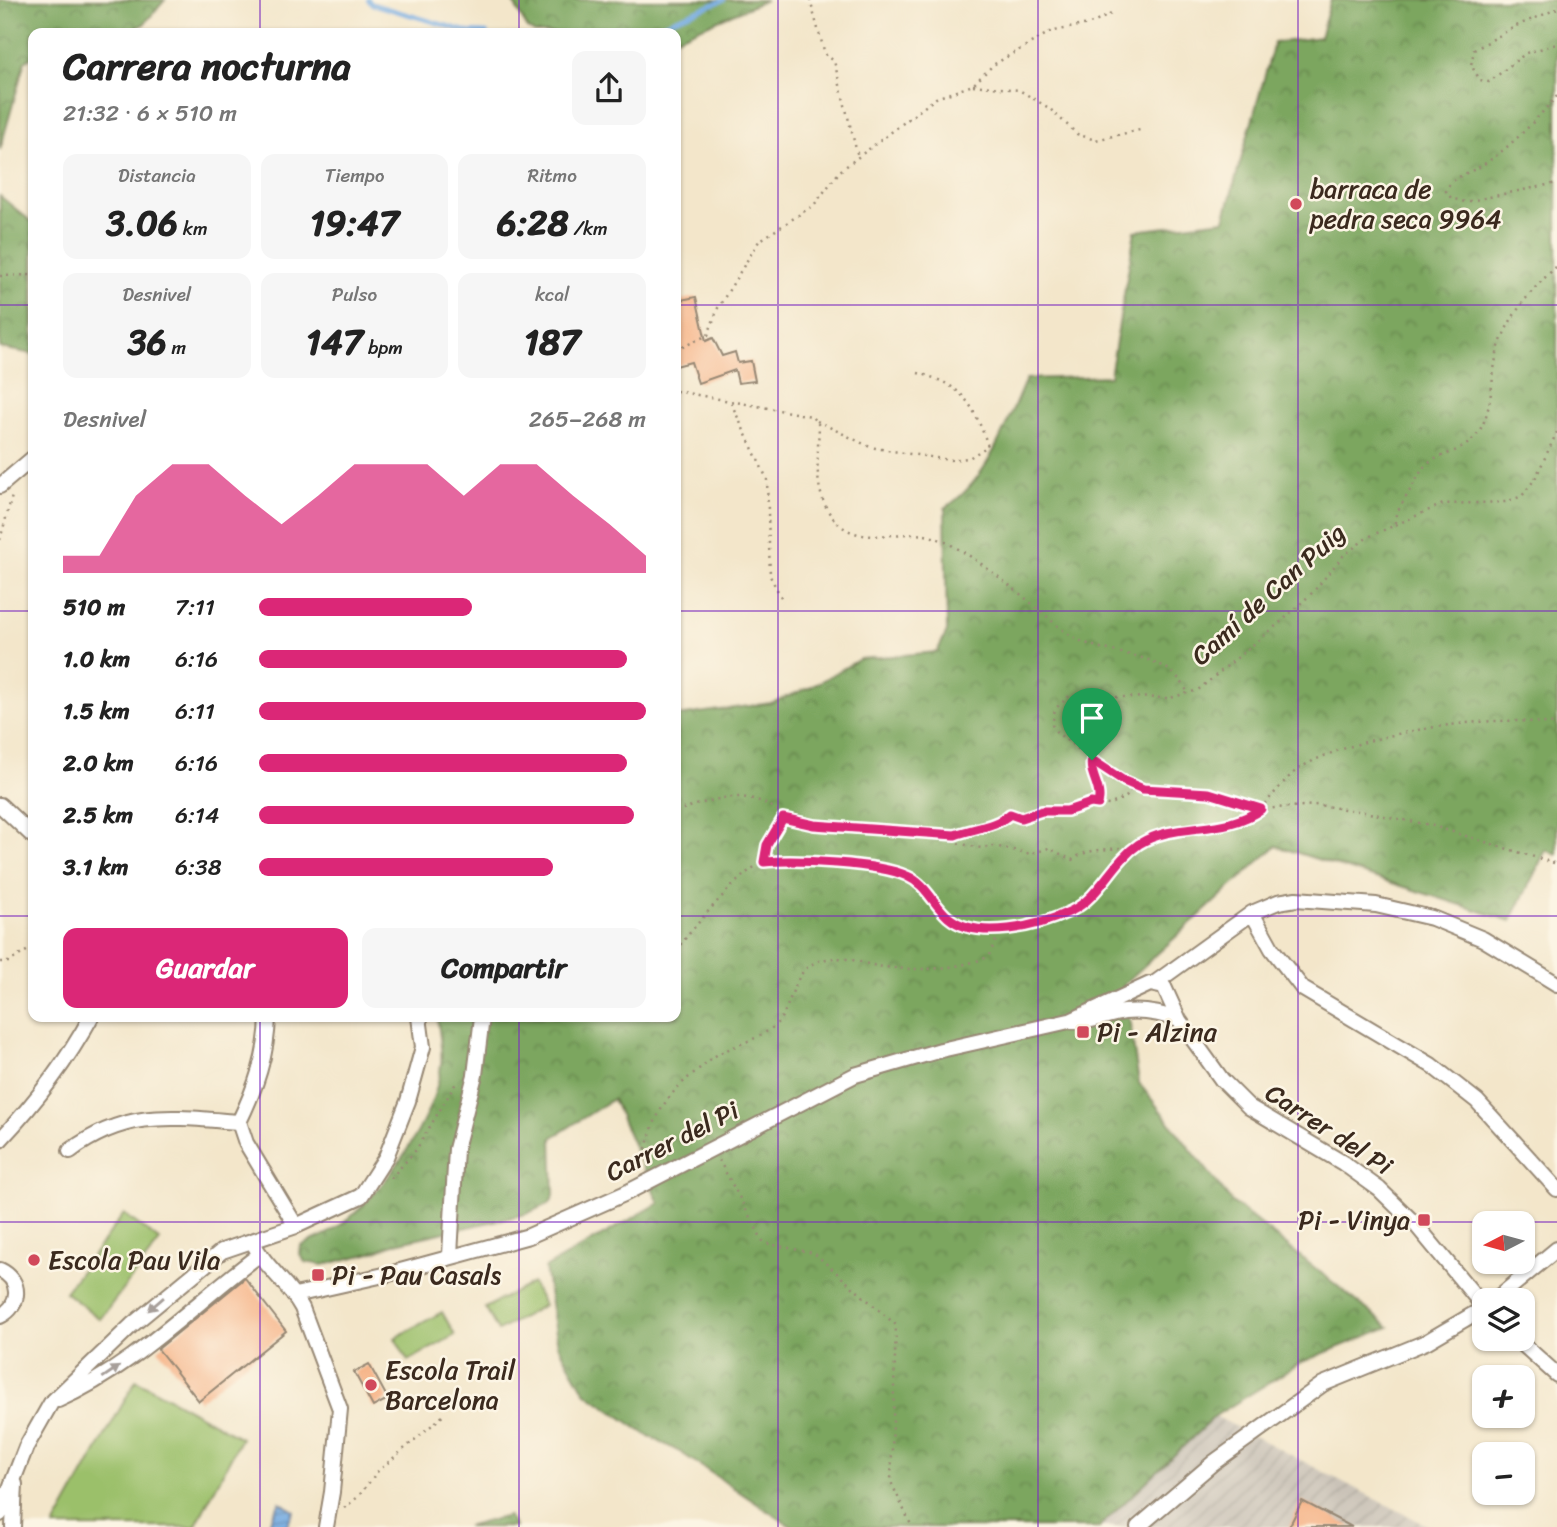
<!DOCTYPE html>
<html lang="es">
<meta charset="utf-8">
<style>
:root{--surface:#fff;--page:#f6f6f6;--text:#222;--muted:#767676;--accent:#db2777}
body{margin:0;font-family:Sriracha,sans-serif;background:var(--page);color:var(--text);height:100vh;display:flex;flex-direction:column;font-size:26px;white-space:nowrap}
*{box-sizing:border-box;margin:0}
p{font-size:23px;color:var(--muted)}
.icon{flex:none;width:38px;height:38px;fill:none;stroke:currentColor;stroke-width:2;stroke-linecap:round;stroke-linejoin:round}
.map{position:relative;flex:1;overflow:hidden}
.side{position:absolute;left:28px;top:28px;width:653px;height:994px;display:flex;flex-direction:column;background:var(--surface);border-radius:14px;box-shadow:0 2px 5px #0004}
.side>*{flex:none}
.needle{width:46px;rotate:264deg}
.buttons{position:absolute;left:1472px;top:1211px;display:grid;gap:14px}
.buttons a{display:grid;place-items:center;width:63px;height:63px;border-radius:14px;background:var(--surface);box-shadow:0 2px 5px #0004;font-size:35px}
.pin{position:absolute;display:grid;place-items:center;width:60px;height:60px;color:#fff;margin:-72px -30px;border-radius:50% 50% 50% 0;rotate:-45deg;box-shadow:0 0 7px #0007}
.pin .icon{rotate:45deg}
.round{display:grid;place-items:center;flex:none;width:74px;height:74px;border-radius:14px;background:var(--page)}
.overview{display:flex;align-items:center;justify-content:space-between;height:119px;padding:0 35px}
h1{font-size:38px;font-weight:700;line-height:52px}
.stats{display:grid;grid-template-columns:repeat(3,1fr);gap:10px;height:119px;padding:7px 35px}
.stats div{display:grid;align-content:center;border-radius:14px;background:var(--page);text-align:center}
.stats b{font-size:35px;font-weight:700}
.stats small{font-size:19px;font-weight:400}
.stats p{font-size:19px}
.chart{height:196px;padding:14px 35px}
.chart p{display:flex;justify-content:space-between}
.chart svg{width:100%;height:126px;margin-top:7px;fill:var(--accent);opacity:.7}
.cta{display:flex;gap:14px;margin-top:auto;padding:14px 35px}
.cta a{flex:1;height:80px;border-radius:14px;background:var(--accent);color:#fff;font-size:28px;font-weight:700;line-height:80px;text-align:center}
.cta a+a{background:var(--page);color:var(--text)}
ul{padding:0 35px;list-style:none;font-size:23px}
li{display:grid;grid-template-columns:112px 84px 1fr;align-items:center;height:52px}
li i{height:18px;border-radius:9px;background:var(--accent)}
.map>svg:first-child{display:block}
.industrial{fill:url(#industrial-furrows)}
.forest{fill:url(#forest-crowns);stroke:#5c683e;stroke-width:2}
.garden{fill:#9bc06b;stroke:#6b7544;stroke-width:2}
.water{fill:url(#water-rules);stroke:#586a80;stroke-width:2}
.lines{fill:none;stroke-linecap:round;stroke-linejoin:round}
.stream{stroke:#74abe2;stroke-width:4.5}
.building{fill:#f5aa7a}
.minor-casing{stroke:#978874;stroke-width:18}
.path{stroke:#978874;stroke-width:2.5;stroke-dasharray:2 5;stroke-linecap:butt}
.minor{stroke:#fff;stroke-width:14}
.oneway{fill:#a79f9a}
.route-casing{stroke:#fff;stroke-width:14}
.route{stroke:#db2777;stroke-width:9}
.grid{fill:none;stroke:#7b2cbf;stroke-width:2;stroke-opacity:0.55}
.poi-dot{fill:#d1495b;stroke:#fcf5e5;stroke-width:2.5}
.labels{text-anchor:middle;stroke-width:5;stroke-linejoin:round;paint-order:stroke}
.poi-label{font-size:26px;fill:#3b2a1e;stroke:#fcf5e5;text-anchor:start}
.street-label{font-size:26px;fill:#3b2a1e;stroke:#fcf5e5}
</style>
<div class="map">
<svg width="1557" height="1527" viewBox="0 0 1557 1527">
<defs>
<pattern id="industrial-furrows" width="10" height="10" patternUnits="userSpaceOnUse" patternTransform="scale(1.75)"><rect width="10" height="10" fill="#cac3b8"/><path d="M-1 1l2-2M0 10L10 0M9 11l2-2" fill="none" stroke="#aea89e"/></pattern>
<pattern id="forest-crowns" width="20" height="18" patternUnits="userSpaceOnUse" patternTransform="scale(1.75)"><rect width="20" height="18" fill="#7ca65f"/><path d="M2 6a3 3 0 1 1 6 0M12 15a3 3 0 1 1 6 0" fill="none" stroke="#67874e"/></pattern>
<pattern id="water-rules" width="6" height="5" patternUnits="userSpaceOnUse" patternTransform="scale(1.75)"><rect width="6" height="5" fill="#74abe2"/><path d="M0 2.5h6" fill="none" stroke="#608bb7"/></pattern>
</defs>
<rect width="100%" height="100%" fill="#fcf5e5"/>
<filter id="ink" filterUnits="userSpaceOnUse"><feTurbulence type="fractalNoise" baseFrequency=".0143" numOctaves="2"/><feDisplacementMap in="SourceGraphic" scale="14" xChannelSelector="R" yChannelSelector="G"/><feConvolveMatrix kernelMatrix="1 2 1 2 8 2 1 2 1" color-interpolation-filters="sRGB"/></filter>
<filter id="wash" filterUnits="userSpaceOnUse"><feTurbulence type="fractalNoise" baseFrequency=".00686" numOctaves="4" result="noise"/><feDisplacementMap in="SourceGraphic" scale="28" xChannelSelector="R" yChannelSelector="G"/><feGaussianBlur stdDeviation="1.57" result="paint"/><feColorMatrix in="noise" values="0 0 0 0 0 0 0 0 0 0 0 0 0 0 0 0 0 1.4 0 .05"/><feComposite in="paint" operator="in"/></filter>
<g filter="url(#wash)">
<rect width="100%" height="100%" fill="#f3e6ca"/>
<path class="industrial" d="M1215,1416L1430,1527H1099Z"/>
<path class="forest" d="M0,0H165L144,24L125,33H33V57L25,61L0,150Z
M512,0H766L676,38V33H535L528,29Z
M1331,0H1557V855L1546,850L1511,921L1276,846L1124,984L1139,1083L1232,1202L1389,1327L1302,1362L1215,1416L1099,1527H792L680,1452L645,1434L585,1392L558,1345L545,1268L659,1203L613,1099L552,1138L554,1195L550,1203L526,1214L396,1243L371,1253L323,1265L305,1262L300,1254L301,1246C312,1240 325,1236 335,1229C381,1198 435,1120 441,1065C443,1050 439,1032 437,1017H676V716L771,703L809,688L860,659L937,652L947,632L945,508C989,480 1005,425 1026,379L1110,376L1135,231L1224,220L1274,43L1320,37Z
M0,196L33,223V354L0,348Z
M508,1516L515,1527H466Z"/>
<path class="garden" d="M124,1214L160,1241L100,1319L65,1292Z
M532,1283L544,1305L498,1331L485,1308Z
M442,1312L455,1335L408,1361L395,1338Z
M136,1380L241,1438L195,1527H54Z"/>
<path class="water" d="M280,1502L294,1511L286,1527H267Z"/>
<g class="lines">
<path class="stream" d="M368,0L372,4L468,32L487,33
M640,33L724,0"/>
</g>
<g id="blocks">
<path class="building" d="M696,297L706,341L713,338L722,356L735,352L738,363L751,361L755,381L738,383L735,370L698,383L691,362L676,366V301Z
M245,1278L286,1331L199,1401L158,1349Z
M369,1364L388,1399L373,1407L354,1372Z
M1302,1501L1352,1527H1289Z"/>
</g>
</g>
<g filter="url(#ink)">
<use href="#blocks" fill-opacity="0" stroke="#978874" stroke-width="2"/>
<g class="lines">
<g class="minor-casing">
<path id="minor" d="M0,486L33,458
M0,805L33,836
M1252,913L1272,949L1303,989L1431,1065L1477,1101L1557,1189
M1155,983L1252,913L1278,902L1296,899L1376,905L1432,918L1483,939L1557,984
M268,1017C267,1055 256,1087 239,1122L246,1143L296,1226
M1070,1021L1150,984L1164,987L1179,1020L1222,1080L1249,1107L1343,1163L1379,1189L1417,1226L1484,1307
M0,1140C36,1102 66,1063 91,1017
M70,1151C127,1109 172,1117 239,1122
M253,1242C264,1267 289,1283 302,1308L340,1409L332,1492L326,1527
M450,1255L456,1149L475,1075L482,1017
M0,1270C22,1280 21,1306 0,1316
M295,1295L393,1273L529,1236L624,1194L855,1075L941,1050L1069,1021C1088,1024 1105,1015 1124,1012C1144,1010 1161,1013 1179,1020
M1495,1300L1557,1249
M1517,1339L1557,1375
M58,1400C134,1367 193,1304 259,1255
M0,1514L26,1447L51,1403L132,1325L222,1251L296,1226L361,1196L386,1157L408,1101L423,1047L419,1017
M13,1527L15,1484
M1138,1527L1213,1463L1323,1384L1426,1342L1484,1308"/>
</g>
<path class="path" d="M810,0L825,54L834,61L858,157
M1557,9L1516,26L1474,50L1471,65L1480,80L1489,82L1526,53L1557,44
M973,85L1019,90L1049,108L1077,134L1095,140L1140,130
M1557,96C1534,122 1511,147 1481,166C1469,173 1451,177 1446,191L1451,198L1465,202L1557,183
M0,276L33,275
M676,350L708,335L718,308L759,241L814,205L840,171L936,98L973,85L993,65L1050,32L1093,23L1115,12
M676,391L811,416L819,425C818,458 811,500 840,525C867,547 902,527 933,537C965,547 1014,589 1042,612C1052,621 1062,631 1075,638C1112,659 1170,649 1188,694
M731,403L767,479L770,576L783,601
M817,421L870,447L904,453L950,460L969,458L988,446C973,403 963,385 918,373
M1557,432L1535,479L1522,496L1506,502L1443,504L1368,537L1343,556L1313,592L1283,620L1198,690L1170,698L1069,696L1055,709L1052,725L1057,733L1090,758L1124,781L1143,789L1209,793L1261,809L1318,805L1364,812L1430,825L1557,864
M1395,523L1396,514L1423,468C1437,453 1460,454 1474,438C1494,416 1490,377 1498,350C1508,316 1532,289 1557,266
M0,540L12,496
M1092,760L1090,766L1098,779L1099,803
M676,811C715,800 743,785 781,813L783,818L797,823L955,835C973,829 996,826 1010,814L1021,818L1042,812L1067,811L1091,803L1109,805L1126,797L1134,785
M946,836L957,843L981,848L994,846L1031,854L1049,848L1072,860C1092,845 1113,852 1137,845
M764,862L767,844L783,818
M676,950C691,931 743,867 765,862C793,856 822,863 849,866C872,869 896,868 915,881C926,888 932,900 940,909C962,934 992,931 1023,925C1058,919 1085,906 1109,879C1119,867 1126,852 1140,844C1171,825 1209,833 1242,820C1269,809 1279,779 1305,765C1352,739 1445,722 1499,721C1518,720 1538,723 1557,724
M0,962H9L33,947
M644,1156C654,1117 663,1098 695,1072C703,1066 711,1058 720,1053C738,1044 757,1040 773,1027C794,1010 789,974 816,962C841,952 860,964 884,967C920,971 954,970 988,957L1002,928
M719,1160L764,1243L814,1253L896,1325L891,1482L912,1527
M391,1178L416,1150L456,1083
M344,1508L358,1497L377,1472L445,1414"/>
<use href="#minor" class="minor"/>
</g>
<defs><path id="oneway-solid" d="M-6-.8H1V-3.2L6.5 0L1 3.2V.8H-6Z" transform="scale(1.75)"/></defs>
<g class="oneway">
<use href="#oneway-solid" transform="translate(156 1304) rotate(139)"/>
<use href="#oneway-solid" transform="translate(111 1372) rotate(-34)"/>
</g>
</g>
<g class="lines" filter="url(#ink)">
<g class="route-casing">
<path id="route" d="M1092,760L1124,781L1143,789L1209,793L1261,809C1224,836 1176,821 1139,844C1112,862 1101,896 1071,911C1040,926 977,942 948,917C933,904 926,884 907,876C879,863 795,859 764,862L767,845L783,818L814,825L955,835C973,828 996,827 1010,814L1021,818L1042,811H1067L1091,803L1098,804C1103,788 1088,773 1092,760Z"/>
</g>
<use href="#route" class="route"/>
</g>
<path class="grid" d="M260,0V33M519,0V33M778,0V1527M1038,0V1527M1298,0V1527M0,305H33M676,305H1557M0,611H33M676,611H1557M0,916H33M676,916H1557M260,1017V1527M519,1017V1527M0,1222H1557"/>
<g class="poi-dot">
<circle cx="1296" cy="204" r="7"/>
<rect x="1076" y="1025" width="14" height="14" rx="3.5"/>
<rect x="1417" y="1213" width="14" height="14" rx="3.5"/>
<circle cx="34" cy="1260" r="7"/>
<rect x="311" y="1268" width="14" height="14" rx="3.5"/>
<circle cx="371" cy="1385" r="7"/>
</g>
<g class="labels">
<g class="poi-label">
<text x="1310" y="198">barraca de<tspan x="1310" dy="30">pedra seca 9964</tspan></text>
<text x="1097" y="1041">Pi - Alzina</text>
<text x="1410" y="1229" text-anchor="end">Pi - Vinya</text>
<text x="48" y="1269">Escola Pau Vila</text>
<text x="332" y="1284">Pi - Pau Casals</text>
<text x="385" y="1379">Escola Trail<tspan x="385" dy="30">Barcelona</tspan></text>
</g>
<g class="street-label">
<text transform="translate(1268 594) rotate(-42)" y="9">Camí de Can Puig</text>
<text transform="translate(1329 1129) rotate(33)" y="9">Carrer del Pi</text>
<text transform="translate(672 1141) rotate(-27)" y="9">Carrer del Pi</text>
</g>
</g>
</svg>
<div class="buttons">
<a><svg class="needle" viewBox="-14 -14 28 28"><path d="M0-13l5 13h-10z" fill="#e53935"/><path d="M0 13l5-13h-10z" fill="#767676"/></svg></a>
<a><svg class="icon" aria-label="layers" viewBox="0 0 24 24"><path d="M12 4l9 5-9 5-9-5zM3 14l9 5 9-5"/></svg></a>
<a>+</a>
<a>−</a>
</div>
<div class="pin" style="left:1092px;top:760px;background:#1e9e55"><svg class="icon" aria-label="arrive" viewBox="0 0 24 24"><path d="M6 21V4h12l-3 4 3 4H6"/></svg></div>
<section class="side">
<div class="overview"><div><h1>Carrera nocturna</h1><p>21:32 · 6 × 510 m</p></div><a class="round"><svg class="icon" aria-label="share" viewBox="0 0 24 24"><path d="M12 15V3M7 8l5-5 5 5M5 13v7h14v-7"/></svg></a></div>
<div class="stats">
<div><p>Distancia</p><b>3.06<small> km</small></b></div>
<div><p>Tiempo</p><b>19:47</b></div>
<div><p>Ritmo</p><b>6:28<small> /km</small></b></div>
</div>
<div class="stats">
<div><p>Desnivel</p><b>36<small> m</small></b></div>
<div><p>Pulso</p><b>147<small> bpm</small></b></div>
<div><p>kcal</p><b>187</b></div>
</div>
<div class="chart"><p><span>Desnivel</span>265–268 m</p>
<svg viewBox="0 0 160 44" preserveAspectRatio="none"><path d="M0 44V38L10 38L20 17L30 6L40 6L50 17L60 27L70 17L80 6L90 6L100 6L110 17L120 6L130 6L140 17L150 27L160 38V44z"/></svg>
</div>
<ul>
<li><b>510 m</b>7:11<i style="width:55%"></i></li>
<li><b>1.0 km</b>6:16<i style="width:95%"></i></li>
<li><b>1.5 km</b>6:11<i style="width:100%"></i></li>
<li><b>2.0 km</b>6:16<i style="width:95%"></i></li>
<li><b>2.5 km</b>6:14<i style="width:97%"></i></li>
<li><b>3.1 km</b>6:38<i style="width:76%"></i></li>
</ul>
<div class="cta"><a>Guardar</a><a>Compartir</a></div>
</section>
</div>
